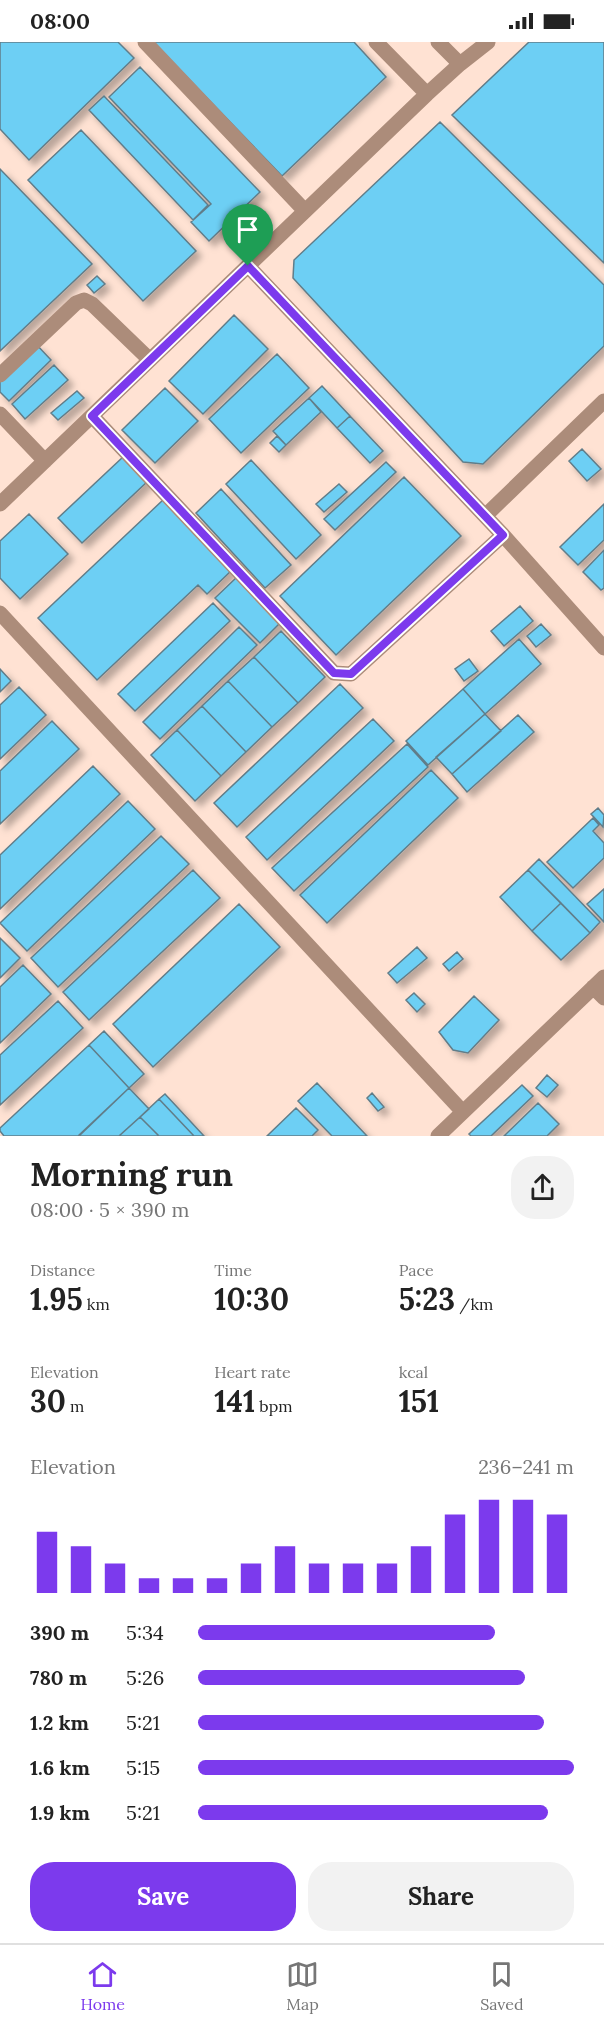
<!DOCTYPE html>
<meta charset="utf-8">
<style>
:root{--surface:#fff;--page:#f2f2f2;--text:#222;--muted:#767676;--line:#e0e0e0;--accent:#7c3aed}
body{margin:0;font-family:Lora,serif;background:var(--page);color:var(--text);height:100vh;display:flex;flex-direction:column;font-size:22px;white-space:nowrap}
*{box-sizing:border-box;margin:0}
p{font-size:20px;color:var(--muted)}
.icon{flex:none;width:33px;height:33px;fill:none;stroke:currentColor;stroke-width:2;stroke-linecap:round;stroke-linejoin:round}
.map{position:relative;height:1094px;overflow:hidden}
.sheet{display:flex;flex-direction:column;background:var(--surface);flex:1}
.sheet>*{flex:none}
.pin{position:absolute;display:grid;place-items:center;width:51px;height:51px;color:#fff;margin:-62px -26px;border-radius:50% 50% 50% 0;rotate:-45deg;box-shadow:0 0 6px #0007}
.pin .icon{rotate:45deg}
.round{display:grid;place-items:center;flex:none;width:63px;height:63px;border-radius:24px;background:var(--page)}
.summary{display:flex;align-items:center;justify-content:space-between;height:102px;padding:0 30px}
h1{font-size:33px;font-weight:700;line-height:45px}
.figures{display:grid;grid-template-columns:repeat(3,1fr);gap:9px;height:102px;padding:6px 30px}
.figures div{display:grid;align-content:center}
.figures b{font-size:30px;font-weight:700}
.figures small{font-size:16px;font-weight:400}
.figures p{font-size:16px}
.chart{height:168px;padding:12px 30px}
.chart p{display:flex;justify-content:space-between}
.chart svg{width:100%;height:108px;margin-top:6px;stroke:var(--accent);stroke-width:6}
.button{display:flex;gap:12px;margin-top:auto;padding:12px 30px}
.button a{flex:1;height:69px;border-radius:24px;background:var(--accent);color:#fff;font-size:24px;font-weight:700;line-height:69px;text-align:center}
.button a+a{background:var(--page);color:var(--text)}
ul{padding:0 30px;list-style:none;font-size:20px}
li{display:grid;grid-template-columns:96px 72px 1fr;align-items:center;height:45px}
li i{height:15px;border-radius:8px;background:var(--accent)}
.status{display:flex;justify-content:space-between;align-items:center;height:42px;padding:0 30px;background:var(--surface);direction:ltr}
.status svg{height:16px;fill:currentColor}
.tab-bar{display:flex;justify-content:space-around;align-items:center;height:84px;border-top:2px solid var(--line);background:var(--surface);font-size:16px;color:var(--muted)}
.tab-bar a{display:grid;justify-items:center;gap:3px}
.tab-bar .selected{color:var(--accent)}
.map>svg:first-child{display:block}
.built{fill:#ffe2d3}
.building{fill:#6dcff4;stroke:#617d89;stroke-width:1.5;filter:url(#shadow)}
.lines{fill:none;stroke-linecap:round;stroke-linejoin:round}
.minor{stroke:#ac8c7a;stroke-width:15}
.route-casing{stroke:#fff;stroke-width:12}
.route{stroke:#7c3aed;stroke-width:8}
</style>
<div class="status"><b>08:00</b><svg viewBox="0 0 49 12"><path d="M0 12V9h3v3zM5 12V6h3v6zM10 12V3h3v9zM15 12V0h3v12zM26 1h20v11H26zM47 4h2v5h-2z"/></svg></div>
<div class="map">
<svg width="604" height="1094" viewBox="0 0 604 1094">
<defs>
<filter id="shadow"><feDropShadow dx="5.5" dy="5.5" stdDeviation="3" flood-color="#0004"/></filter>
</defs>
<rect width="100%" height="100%" fill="#fdece3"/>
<path class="built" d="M0,0H604V1094H0Z"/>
<path class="building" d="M0,0H118L134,16L29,118L0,87Z
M153,0H354L386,35L282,134Z
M529,0H604V221L452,73Z
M140,25L260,150L209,199L191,180L211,162L109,55Z
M104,54L208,163L193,178L89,68Z
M440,80L604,243V304L483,422L463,420L293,236L294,218Z
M81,88L196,209L143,259L28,138Z
M0,127L92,222L0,309Z
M97,234L105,242L94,251L87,243Z
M234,273L268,307L203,372L169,339Z
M36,302L51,318L9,359L0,350V337Z
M277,312L309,346L241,411L209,377Z
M54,323L68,338L25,377L12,362Z
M322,344L350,374L337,386L309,356Z
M165,346L198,379L155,421L122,388Z
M77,349L84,356L58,378L51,371Z
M309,356L321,370L286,403L273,389Z
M350,374L383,409L370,421L337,386Z
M277,394L286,403L279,410L270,401Z
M582,407L601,427L587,439L569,419Z
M124,414L148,439L82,501L58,476Z
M251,418L321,493L296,517L226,442Z
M386,420L396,430L335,488L324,477Z
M404,435L461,494L336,613L280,554Z
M339,442L347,450L324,470L316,462Z
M221,447L291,523L265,546L196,471Z
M164,457L232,528L207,552L198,543L97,638L38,576Z
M604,462V498L578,523L560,505Z
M29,472L68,512L20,557L0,536V499Z
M604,508V546L601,548L583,530Z
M238,534L282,579L260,601L215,556Z
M213,561L230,579L135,669L118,652Z
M520,564L533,579L504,604L491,589Z
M541,582L551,593L536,605L527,594Z
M239,585L257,603L160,697L143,680Z
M281,589L325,635L298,661L254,615Z
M519,597L541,622L485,672L463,647Z
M254,615L298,661L272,685L228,639Z
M469,617L478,629L464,639L455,627Z
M0,627L11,639L0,650Z
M228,639L272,685L246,710L202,664Z
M340,642L363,666L237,785L214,761Z
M19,645L46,673L0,717V663Z
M463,647L485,672L428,723L406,699Z
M202,664L246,710L221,734L177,688Z
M485,672L501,689L452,732L436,715Z
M518,673L534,690L467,750L452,732Z
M373,677L394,699L267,818L246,795Z
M52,679L79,707L0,782V729Z
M177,688L221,734L195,759L151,713Z
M407,702L428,725L294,849L272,826Z
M93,724L120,752L0,867V813Z
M431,728L458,756L327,881L300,853Z
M128,759L155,787L27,909L0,881Z
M598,766L604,773L603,785L591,772Z
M593,776L599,783L593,789L604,801V816L573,846L547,820Z
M161,794L189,822L58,945L31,916Z
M539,817L600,880L590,891L528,828Z
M193,828L220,856L89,978L63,950Z
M528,828L561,861L532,889L500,855Z
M604,847V880L587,862Z
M561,861L590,891L561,918L532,889Z
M239,862L280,905L153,1025L113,982Z
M0,896L20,916L0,936Z
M417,905L427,916L397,941L388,931Z
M457,910L463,917L449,929L443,922Z
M23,923L51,952L0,1001V945Z
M414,951L425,962L417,970L406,958Z
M474,954L499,978L468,1011L453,1008L439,990Z
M58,959L83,986L0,1063V1013Z
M104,989L144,1032L129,1046L89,1003Z
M89,1003L129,1046L78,1094H4L0,1089V1086Z
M547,1033L558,1043L547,1055L536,1046Z
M317,1041L367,1094H332L298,1059Z
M522,1043L533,1054L491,1094H471L469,1092Z
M129,1046L149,1067L119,1094H79Z
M372,1051L384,1065L378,1069L367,1056Z
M165,1052L204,1094H194L159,1057Z
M159,1057L194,1094H159L140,1075Z
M538,1061L559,1082L547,1094H504Z
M296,1066L318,1088L312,1094H267Z
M140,1075L159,1094H119Z"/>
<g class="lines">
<path class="minor" d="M145,0L305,169
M376,0L427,52
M438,0L460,22
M248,224L503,493L604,606
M0,333L76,261L84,258L92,262L150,318
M0,372L45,419
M92,374L334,631L351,632L503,493
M0,462L427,52L460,22L488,0
M485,474L604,359
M0,571L463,1070
M593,945L604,956
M438,1094L604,935"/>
</g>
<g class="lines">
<g class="route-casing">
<path id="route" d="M248,224L503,493L351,632L334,631L92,374Z"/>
</g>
<use href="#route" class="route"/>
</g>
</svg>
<div class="pin" style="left:248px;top:224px;background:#1e9e55"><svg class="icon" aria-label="arrive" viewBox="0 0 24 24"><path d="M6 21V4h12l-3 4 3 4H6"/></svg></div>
</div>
<section class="sheet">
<div class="summary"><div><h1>Morning run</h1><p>08:00 · 5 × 390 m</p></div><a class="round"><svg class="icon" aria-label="share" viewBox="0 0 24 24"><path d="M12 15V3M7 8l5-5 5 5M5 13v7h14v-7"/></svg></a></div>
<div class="figures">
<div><p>Distance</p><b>1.95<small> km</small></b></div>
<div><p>Time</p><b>10:30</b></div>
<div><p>Pace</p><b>5:23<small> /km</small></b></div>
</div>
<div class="figures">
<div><p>Elevation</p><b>30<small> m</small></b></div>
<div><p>Heart rate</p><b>141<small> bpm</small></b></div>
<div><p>kcal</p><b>151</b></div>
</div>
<div class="chart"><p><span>Elevation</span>236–241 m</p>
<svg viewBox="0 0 160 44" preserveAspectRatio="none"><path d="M5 44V19M15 44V25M25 44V32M35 44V38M45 44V38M55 44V38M65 44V32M75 44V25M85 44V32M95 44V32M105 44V32M115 44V25M125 44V12M135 44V6M145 44V6M155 44V12"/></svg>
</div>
<ul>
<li><b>390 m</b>5:34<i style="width:79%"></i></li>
<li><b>780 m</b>5:26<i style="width:87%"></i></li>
<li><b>1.2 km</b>5:21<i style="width:92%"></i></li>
<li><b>1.6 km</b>5:15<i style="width:100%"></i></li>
<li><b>1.9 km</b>5:21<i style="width:93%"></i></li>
</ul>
<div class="button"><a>Save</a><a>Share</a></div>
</section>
<nav class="tab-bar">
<a class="selected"><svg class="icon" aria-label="home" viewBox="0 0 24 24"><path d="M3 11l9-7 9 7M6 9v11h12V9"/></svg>Home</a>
<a><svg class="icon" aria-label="map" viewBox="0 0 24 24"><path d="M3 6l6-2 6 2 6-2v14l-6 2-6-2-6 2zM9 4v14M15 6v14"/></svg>Map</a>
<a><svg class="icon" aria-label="saved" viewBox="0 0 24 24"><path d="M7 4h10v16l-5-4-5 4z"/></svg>Saved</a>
</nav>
